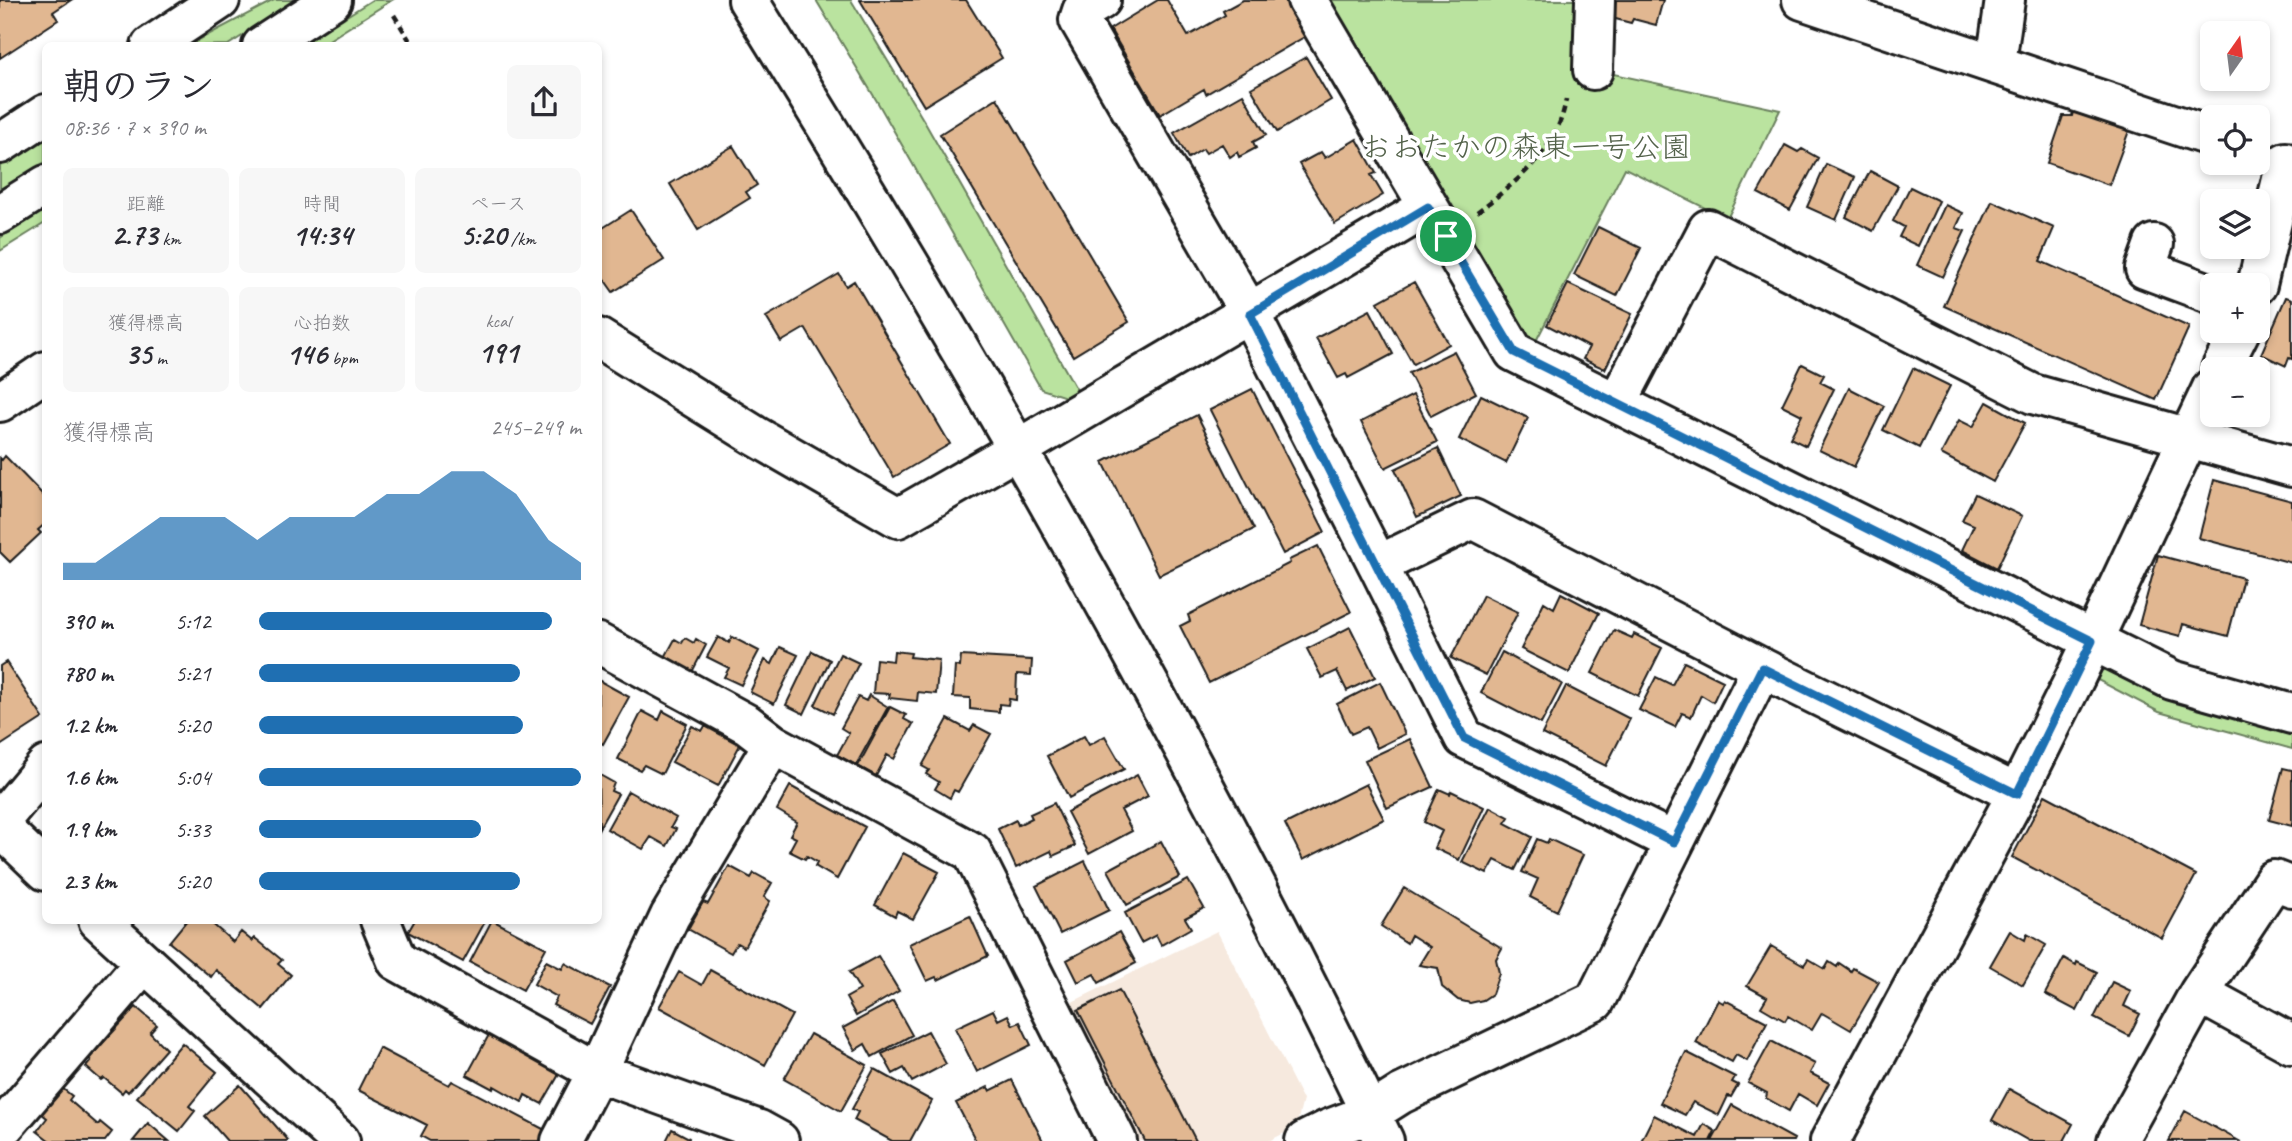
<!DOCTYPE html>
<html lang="ja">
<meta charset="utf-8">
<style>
:root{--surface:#fff;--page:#f7f7f7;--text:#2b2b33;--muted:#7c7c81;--accent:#1f6fb2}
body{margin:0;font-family:Caveat,"Klee One",sans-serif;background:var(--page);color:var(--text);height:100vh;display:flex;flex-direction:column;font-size:26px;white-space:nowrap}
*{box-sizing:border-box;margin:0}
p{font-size:23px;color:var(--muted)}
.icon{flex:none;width:38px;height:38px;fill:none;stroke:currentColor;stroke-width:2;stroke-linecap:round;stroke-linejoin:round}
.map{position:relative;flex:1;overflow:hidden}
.side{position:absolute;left:42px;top:42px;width:560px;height:882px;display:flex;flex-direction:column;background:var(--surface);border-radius:10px;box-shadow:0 4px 10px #0003}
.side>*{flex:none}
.needle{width:46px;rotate:14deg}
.buttons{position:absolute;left:2200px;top:21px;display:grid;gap:14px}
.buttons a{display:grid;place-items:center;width:70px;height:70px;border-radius:10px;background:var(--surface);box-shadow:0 4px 10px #0003;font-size:35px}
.pin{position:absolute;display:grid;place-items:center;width:60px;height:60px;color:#fff;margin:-30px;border:4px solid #fff;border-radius:50%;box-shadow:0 2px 7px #0007}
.round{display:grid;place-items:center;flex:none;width:74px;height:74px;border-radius:10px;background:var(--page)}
.head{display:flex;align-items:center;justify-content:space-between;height:119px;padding:0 21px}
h1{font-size:38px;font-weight:800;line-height:52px}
.metrics{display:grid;grid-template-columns:repeat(3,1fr);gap:10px;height:119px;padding:7px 21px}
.metrics div{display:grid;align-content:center;border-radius:10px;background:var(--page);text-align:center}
.metrics b{font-size:30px;font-weight:800}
.metrics small{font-size:19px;font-weight:400}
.metrics p{font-size:19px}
.chart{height:196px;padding:14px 21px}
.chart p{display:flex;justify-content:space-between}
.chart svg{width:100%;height:126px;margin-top:7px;fill:var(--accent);opacity:.7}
ul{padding:0 21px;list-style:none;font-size:23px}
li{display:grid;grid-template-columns:112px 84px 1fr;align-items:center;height:52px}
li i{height:18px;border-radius:9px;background:var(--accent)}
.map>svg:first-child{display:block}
.built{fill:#f6e9de}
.green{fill:#bae39f;stroke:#6b805e;stroke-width:2}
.building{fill:#e1b791;stroke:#1c1c1c;stroke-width:2}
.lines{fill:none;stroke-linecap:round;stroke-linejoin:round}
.minor-casing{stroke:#1c1c1c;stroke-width:44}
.path{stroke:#1c1c1c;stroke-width:4.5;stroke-dasharray:7 5;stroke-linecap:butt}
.minor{stroke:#fff;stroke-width:38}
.route-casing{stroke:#fff;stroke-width:14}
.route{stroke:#1f6fb2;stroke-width:9}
.labels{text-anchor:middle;stroke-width:7;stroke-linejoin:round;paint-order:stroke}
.park-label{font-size:30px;fill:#53624a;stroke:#fff}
</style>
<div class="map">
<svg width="2292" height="1141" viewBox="0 0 2292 1141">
<rect width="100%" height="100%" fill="#fff"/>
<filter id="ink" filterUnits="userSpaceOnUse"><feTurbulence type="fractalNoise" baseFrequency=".0143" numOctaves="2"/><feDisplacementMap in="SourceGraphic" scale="14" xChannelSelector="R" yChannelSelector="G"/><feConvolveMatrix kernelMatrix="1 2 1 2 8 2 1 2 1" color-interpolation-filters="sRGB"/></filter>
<g filter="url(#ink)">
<path class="built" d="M1217,931L1303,1100L1296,1127L1269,1141H1133L1066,1005Z"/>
<path class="green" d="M274,0H299L228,45L187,46Z
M372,0H392L321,45H301Z
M816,0H851L924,121L1078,392L1069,398L1041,389L878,103Z
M1326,0H1585L1604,72L1780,110L1727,219L1625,168L1535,343L1524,332Z
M45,137V162L0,191V166Z
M45,209V223L0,251V238Z
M2106,669L2162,697L2292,733V749L2159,712L2088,675Z"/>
<path class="building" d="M0,0H71L53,12L58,20L0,58Z
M860,0H966L1002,58L924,106Z
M1158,0H1167L1188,36L1225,15L1223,11L1243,0H1285L1306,36L1206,94L1204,89L1160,115L1110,29Z
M1613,0H1663L1656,25L1633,19L1631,23L1608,17Z
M1306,57L1331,100L1277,132L1251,88Z
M1243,94L1266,135L1253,142L1256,148L1239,157L1237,152L1230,157L1222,144L1206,153L1203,149L1188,158L1174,133Z
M997,98L1129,322L1073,356L940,134Z
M2074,108L2130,128L2109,185L2047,163L2063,116H2072Z
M1357,139L1376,173L1371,175L1383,195L1335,224L1299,164L1321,152L1325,158Z
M1785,145L1798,152L1802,149L1818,158L1790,210L1758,193Z
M733,146L757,185L746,192L750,198L698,230L670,184Z
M1826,164L1855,177L1836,220L1807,207Z
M1870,171L1898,186L1873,231L1846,217Z
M1910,187L1939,201L1918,246L1899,237L1904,227L1893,221Z
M1992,201L2054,228L2040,261L2189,327L2156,400L1944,306Z
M1945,205L1963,213L1956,228L1965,231L1943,277L1917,265Z
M631,210L664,260L613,292L601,275L598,276V231Z
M1598,227L1641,248L1617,296L1574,275Z
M839,274L846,286L854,281L950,444L894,477L805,328L781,342L766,317Z
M1414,282L1449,344L1413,364L1378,302Z
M1568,284L1632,314L1605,369L1583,359L1589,347L1547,325Z
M2286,297L2292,299V359L2289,358L2286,366L2261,354Z
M1370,310L1393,354L1348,378L1346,374L1338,378L1316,338Z
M1454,351L1476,393L1431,416L1409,373Z
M1802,364L1824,375L1820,382L1834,389L1806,446L1790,438L1802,415L1782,405Z
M1913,368L1950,386L1919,448L1883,430Z
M1849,388L1884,406L1854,467L1819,450Z
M1252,389L1325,532L1283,554L1210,410Z
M1413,395L1437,442L1385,468L1361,422Z
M1481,395L1528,418L1506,463L1459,439Z
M1987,402L2025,423L1993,482L1941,454L1959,420L1973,427Z
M1197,415L1254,529L1159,575L1103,462Z
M1438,448L1461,496L1417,517L1395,469Z
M5,456L46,498V523L38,530L41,533L10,562L0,552V458L2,460Z
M2214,480L2292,501V563L2199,538Z
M1975,494L2022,516L1997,568L1962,550L1974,525L1962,520Z
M1318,546L1351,612L1209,683L1180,626L1190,621L1188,615L1290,563L1289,560Z
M2158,555L2243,578L2228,636L2183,624L2180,636L2139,625Z
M1561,593L1599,613L1569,673L1521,649L1544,602L1554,608Z
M1483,595L1518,612L1486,675L1451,658Z
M1350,627L1375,677L1347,691L1337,671L1322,678L1307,649Z
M1614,630L1632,638L1634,634L1662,648L1638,696L1592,673Z
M718,637L729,643L732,637L759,651L741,685L724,677L729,668L707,657Z
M685,638L694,643L696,639L706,645L690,676L663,661L675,639L682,643Z
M780,647L798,655L774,704L750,692L765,660L772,664Z
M812,651L830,660L804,714L786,705Z
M894,651L911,653L910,657L939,660L936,694L918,692L917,701L889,698L890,694L873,693L876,659L893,661Z
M1502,652L1562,684L1541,724L1481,693Z
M840,654L859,663L833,714L815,705Z
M961,656L1032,660L1031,675L1017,674L1016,700L1009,699L1008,705L999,704V712L970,709V698L953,697L955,666L960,667Z
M6,662L43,718L0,746V666Z
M1684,662L1723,681L1713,702L1701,695L1691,717L1682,713L1675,727L1639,710L1656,677L1672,685Z
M598,680L629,697L603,744L598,741Z
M1380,682L1405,734L1377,748L1367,727L1351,734L1337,704Z
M1566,686L1630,719L1606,766L1542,734Z
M869,695L888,707L856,765L837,755L849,733L841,728L858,697L866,701Z
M890,707L906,715L904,719L913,724L894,759L887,755L876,776L858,766Z
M642,711L659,720L663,711L687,724L662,774L644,765L640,770L618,759Z
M948,719L970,731L974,725L991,734L958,792L954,790L950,798L935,789L939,782L926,774L929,770L922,766Z
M692,726L702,731L705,726L740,745L718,786L672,762Z
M1084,736L1089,745L1105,736L1124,769L1069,798L1047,756Z
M1410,739L1433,787L1387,808L1365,760Z
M2283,768L2292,770V826L2269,820Z
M598,774L614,783L611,791L618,794L599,828Z
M1137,775L1148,796L1121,810L1132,831L1089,854L1067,812Z
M1366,784L1384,819L1303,860L1285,824Z
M790,786L865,827L837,879L815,866L817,862L807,856L805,859L789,851L796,838L790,835L797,822L777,810Z
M1439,789L1450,794L1451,791L1484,807L1459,860L1434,848L1442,831L1424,822Z
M628,791L676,818L671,827L676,829L667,846L651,837L643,849L607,829Z
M2045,795L2196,875L2162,938L2012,857Z
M1054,803L1075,846L1053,856L1051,851L1016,868L998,829L1016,820L1018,825L1032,818L1030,814Z
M1490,807L1509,817L1505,823L1532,837L1515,870L1495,860L1487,874L1462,862Z
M1537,839L1547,843L1549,839L1583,855L1557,911L1530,897L1538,879L1522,872Z
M1161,841L1180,877L1127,905L1108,870Z
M903,853L939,872L913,919L897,911L895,916L875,905Z
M1085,861L1109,910L1060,934L1036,886Z
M729,866L751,878L754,873L772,883L764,897L770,901L744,947L737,943L731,953L688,929L703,902L708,904Z
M1188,880L1204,908L1185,918L1191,928L1161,945L1156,935L1141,943L1125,913Z
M1404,888L1502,948L1496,959L1499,973L1492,994L1483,1000L1470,1003L1458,1000L1442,987L1438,968L1419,965L1430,947L1411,935L1407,943L1381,926Z
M970,916L988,956L938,980L936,977L927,981L909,944Z
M187,920H208L233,942L241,932L252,941L255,938L282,960L278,964L291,975L263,1009L216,970L211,977L169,942Z
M415,920H486L463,962L408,932Z
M492,920L546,948L523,990L470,962Z
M2010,931L2025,940L2027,934L2046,945L2023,985L1990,966Z
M1119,932L1136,963L1099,983L1094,974L1078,982L1067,960Z
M1771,946L1804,965L1808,959L1825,969L1829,962L1837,967L1839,963L1851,971L1853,968L1879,982L1851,1030L1822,1013L1812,1030L1788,1016L1785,1021L1761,1007L1767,997L1747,986Z
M878,956L899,991L856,1016L846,998L860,990L849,972Z
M2064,958L2076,965L2077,962L2097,972L2077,1011L2045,994Z
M546,961L562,969L565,963L610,987L590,1024L553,1005L557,997L534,984Z
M710,970L792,1015L765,1065L659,1007L679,972L702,985Z
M2112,982L2131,991L2124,1006L2140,1014L2129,1036L2094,1018Z
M1119,990L1196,1141H1145L1078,1010Z
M1718,1000L1723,1003L1725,1000L1767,1022L1747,1061L1736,1055L1732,1062L1696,1043Z
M893,1001L912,1035L872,1057L865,1044L855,1050L843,1028Z
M136,1007L157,1025L150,1033L166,1049L128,1092L125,1089L122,1093L104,1078L101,1080L86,1067L91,1061L89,1058Z
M993,1010L998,1020L1008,1015L1013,1025L1020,1022L1031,1045L977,1072L955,1028Z
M491,1031L561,1071L542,1104L525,1095L522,1102L494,1086L493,1089L467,1075Z
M928,1031L946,1064L912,1082L904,1068L893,1074L882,1054Z
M810,1034L867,1065L841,1111L784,1079Z
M1771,1041L1815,1064L1810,1073L1829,1083L1817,1105L1798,1094L1789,1111L1766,1098L1767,1093L1748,1083Z
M182,1043L217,1072L189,1106L195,1111L179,1131L137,1097Z
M379,1048L449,1085L452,1081L547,1131L542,1141H430L421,1136L427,1125L358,1090Z
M1686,1052L1735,1077L1732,1082L1738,1085L1731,1097L1728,1096L1719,1115L1693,1102L1685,1115L1660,1103Z
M874,1069L932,1101L910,1141H892L854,1120L858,1112L852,1109Z
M1012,1080L1043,1141H976L956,1103L988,1087L990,1091Z
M240,1085L288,1140L286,1141H227L205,1116Z
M62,1088L72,1096L69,1100L98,1125L100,1122L112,1132L105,1141H50L37,1131L47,1118L41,1113Z
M2009,1089L2073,1124L2064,1141H2029L1992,1120Z
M1732,1105L1794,1139L1793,1141H1712Z
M2185,1111L2239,1141H2169Z
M1654,1115L1697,1137L1704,1124L1715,1131L1710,1141H1641Z
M148,1123L169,1141H133Z
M672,1129L689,1138L688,1141H666Z"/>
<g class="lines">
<g class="minor-casing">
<path id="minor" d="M748,0C979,369 1195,749 1384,1141
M1101,0L1082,11L1079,20L1250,314L1378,565L1473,519L1762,668L2017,794
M1307,0L1514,352L2172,680L2292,714
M1802,0L2212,137
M151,46L220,0
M262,46L332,0
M1996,63L2005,0
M1593,70L1595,0
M0,144L46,114
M0,214L46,185
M2154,244L2145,269L2212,294
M2257,285L2286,162
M598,338L754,435L898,518L1018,449L1428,207
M2221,369L2240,331
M0,402L46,371
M1617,403L1708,229L2033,394L2292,467
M1378,565L1464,738L1674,842
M598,643L747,724L773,744L972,852L1117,1141
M0,821L46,766
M0,827L46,871
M98,920L340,1141
M380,920L397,961L597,1072L670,916L773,744
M2199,993L2292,1044
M0,1131L143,964
M561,1141L597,1072L759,1130L779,1141
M1305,1141L1329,1129L1371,1113L1401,1094L1595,1001L1762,668
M1830,1141L2017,794L2076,676L2212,388
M2117,1141L2199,993L2274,880L2292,887"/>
</g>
<path class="path" d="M394,15L413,46
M1477,212C1516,182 1558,151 1566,99"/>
<use href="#minor" class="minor"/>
</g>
</g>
<g class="lines" filter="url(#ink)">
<g class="route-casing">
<path id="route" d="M1428,207L1514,352L2092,641L2017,794L1762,668L1674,842L1464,738L1250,314Z"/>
</g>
<use href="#route" class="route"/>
</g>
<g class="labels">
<g class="park-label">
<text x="1526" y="157">おおたかの森東一号公園</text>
</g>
</g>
</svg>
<div class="buttons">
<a><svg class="needle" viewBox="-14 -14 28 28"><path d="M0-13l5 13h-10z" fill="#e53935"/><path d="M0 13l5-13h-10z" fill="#7c7c81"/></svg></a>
<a><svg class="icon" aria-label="locate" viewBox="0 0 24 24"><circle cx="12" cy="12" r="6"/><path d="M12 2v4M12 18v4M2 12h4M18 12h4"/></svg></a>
<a><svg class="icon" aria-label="layers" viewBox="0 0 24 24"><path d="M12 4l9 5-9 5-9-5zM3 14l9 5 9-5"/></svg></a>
<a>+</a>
<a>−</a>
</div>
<div class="pin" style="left:1446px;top:236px;background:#1e9e55"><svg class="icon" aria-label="arrive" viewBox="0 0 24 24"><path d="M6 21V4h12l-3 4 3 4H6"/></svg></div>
<section class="side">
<div class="head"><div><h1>朝のラン</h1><p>08:36 · 7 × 390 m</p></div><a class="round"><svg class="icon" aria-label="share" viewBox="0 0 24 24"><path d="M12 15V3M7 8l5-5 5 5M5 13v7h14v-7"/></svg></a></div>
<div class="metrics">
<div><p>距離</p><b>2.73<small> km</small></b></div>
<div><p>時間</p><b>14:34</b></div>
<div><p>ペース</p><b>5:20<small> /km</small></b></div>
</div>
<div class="metrics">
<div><p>獲得標高</p><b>35<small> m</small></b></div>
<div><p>心拍数</p><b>146<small> bpm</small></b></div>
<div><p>kcal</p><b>191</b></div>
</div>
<div class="chart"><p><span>獲得標高</span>245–249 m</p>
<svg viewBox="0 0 160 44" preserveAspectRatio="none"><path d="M0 44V38L10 38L20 30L30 22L40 22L50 22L60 30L70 22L80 22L90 22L100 14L110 14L120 6L130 6L140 14L150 30L160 38V44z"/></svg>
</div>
<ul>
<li><b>390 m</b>5:12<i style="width:91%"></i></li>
<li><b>780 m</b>5:21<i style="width:81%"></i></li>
<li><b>1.2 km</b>5:20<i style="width:82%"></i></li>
<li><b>1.6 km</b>5:04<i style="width:100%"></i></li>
<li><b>1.9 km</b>5:33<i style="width:69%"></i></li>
<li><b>2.3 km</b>5:20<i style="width:81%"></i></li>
</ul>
</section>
</div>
